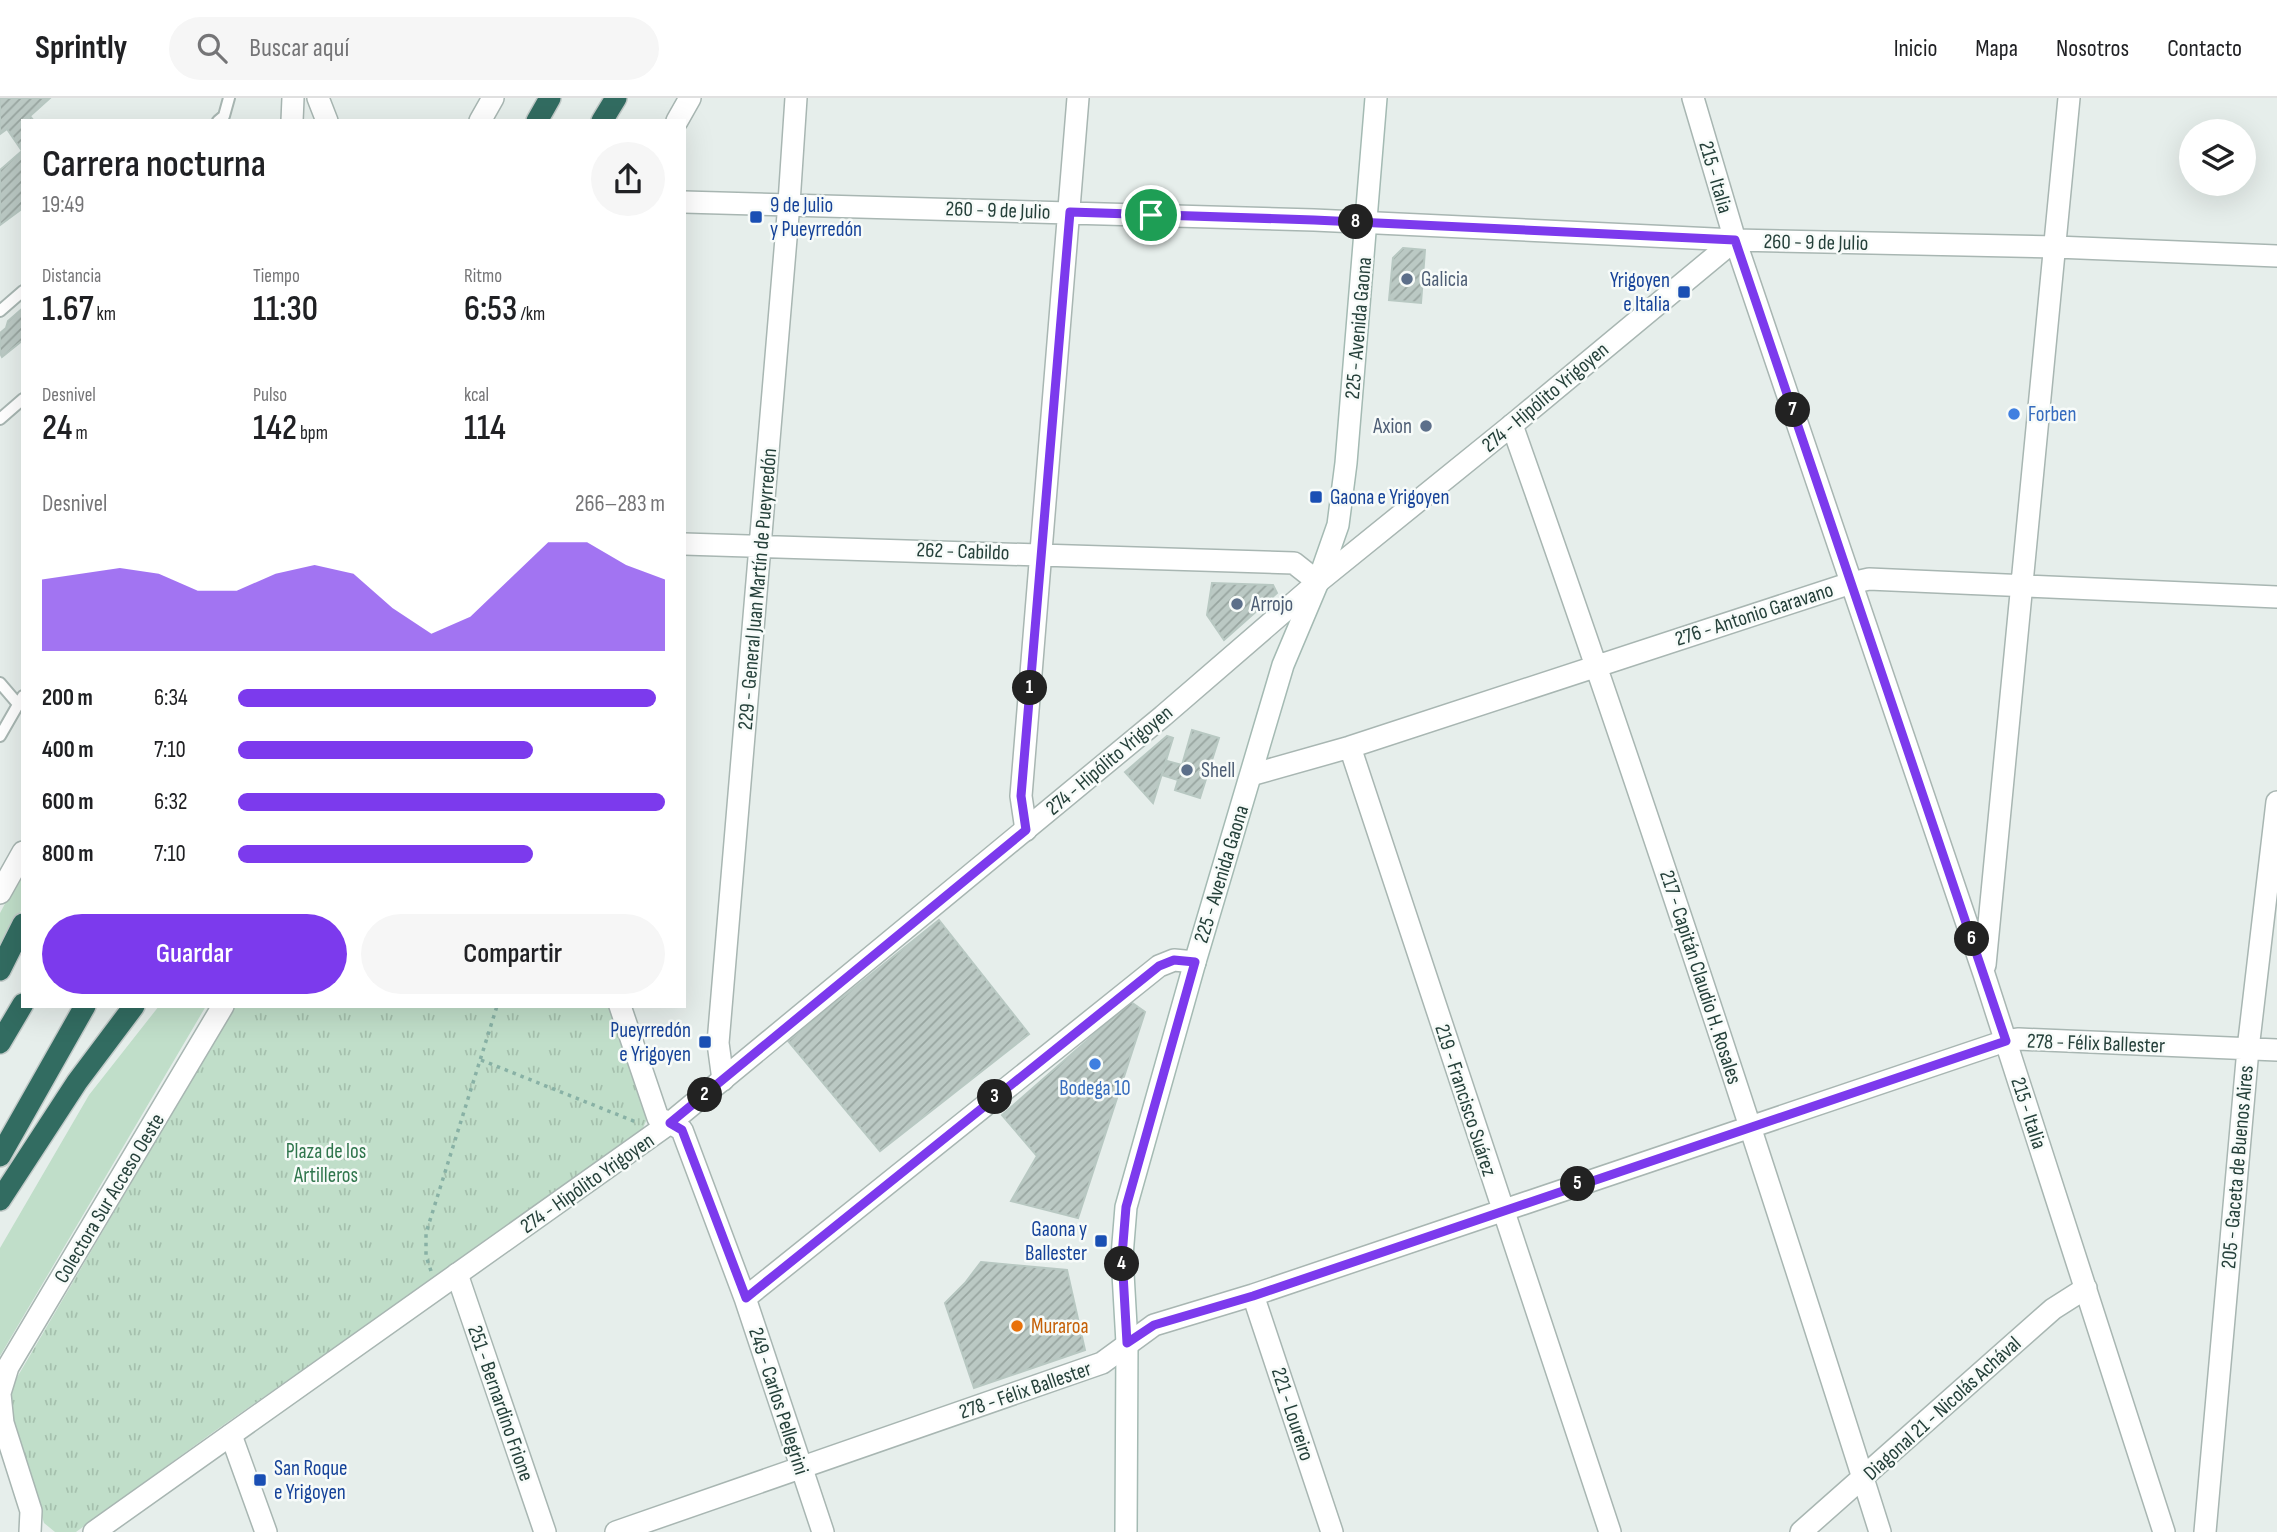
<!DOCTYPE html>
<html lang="es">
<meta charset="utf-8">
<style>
:root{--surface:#fff;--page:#f6f6f6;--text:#202124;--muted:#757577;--line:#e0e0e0;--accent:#7c3aed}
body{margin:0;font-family:"Sofia Sans Condensed",sans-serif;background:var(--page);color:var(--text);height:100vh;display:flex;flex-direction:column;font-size:26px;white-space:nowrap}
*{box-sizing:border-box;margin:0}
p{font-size:23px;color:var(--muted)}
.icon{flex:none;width:38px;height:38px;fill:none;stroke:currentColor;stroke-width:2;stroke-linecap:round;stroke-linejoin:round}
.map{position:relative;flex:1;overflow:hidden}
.panel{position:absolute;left:21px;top:21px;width:665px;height:889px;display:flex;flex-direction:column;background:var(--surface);border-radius:0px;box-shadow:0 7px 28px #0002}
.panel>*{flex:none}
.buttons{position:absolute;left:2179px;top:21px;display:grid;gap:14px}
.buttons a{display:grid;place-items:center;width:77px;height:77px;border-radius:50%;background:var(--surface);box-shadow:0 7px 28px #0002;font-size:35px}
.pin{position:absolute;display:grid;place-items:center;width:60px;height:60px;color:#fff;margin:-30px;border:4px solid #fff;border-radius:50%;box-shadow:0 2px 7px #0007}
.km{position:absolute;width:35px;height:35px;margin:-18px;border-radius:50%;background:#222;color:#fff;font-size:19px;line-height:35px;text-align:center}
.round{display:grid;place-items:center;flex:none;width:74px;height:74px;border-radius:37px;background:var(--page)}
.head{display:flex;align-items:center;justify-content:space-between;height:119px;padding:0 21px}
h1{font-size:38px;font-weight:600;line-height:52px}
.figures{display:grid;grid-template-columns:repeat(3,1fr);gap:10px;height:119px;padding:7px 21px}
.figures div{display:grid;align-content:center}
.figures b{font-size:35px;font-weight:600}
.figures small{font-size:19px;font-weight:400}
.figures p{font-size:19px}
.chart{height:196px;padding:14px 21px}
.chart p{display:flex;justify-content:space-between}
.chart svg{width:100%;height:126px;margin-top:7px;fill:var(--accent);opacity:.7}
.action{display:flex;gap:14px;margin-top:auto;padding:14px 21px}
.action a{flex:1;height:80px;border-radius:42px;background:var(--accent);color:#fff;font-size:28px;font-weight:600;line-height:80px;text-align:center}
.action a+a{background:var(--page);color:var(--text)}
ul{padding:0 21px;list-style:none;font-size:23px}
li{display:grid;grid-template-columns:112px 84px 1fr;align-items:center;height:52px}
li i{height:18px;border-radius:9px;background:var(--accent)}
header{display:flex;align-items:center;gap:42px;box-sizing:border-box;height:98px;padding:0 35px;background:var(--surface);border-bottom:2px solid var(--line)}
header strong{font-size:33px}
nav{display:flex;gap:38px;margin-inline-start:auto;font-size:24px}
.search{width:490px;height:63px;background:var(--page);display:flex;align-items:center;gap:18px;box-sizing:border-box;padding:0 24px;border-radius:38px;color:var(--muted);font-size:26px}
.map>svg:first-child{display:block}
.grass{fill:#c0dec9}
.park{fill:url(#park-tufts)}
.building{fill:url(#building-hatch);stroke:#b8c8c2;stroke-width:2}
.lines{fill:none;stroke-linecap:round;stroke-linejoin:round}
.service-casing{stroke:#a8b6b2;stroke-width:14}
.minor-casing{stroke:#a8b6b2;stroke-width:24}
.tertiary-casing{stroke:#a8b6b2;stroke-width:24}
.secondary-casing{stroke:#a4bab3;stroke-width:24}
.motorway-casing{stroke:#c2cac8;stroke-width:24}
.path{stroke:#88b1a5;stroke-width:3.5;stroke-dasharray:3.5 5;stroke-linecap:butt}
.service{stroke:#fff;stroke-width:10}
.minor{stroke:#fff;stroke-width:21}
.tertiary{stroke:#fff;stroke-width:21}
.secondary{stroke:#fff;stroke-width:21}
.motorway{stroke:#326c61;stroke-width:21}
.route-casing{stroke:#fff;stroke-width:14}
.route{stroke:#7c3aed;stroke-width:9}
.transit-dot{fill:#1a4fb4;stroke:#f7fbf9;stroke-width:2.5}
.service-dot{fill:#5c6f8a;stroke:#f7fbf9;stroke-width:2.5}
.shop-dot{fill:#3f7fe0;stroke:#f7fbf9;stroke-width:2.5}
.food-dot{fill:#e8710a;stroke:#f7fbf9;stroke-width:2.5}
.labels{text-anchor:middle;stroke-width:5;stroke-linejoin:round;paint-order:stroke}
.street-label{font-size:21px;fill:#25403a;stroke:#f7fbf9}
.transit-label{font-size:21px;fill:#164399;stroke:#f7fbf9;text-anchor:start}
.service-label{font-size:21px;fill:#4e5e75;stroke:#f7fbf9;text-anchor:start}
.shop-label{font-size:21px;fill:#366cbe;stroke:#f7fbf9;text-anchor:start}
.park-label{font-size:21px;fill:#30764d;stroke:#f7fbf9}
.food-label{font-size:21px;fill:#c56008;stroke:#f7fbf9;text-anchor:start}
</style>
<header>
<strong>Sprintly</strong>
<div class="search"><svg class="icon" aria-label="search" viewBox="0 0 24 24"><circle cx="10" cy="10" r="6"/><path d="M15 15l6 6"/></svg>Buscar aquí</div>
<nav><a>Inicio</a><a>Mapa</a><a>Nosotros</a><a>Contacto</a></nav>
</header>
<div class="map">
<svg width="2277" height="1434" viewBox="0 0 2277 1434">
<defs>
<pattern id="park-tufts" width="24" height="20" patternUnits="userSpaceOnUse" patternTransform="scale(1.75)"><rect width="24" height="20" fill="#c0dec9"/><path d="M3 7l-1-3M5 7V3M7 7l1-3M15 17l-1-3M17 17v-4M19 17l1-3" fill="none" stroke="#a5c0ad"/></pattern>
<pattern id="building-hatch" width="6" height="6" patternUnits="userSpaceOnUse" patternTransform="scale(1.75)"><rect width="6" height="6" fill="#bbc9c4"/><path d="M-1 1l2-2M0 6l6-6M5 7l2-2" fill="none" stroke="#98a5a0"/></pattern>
</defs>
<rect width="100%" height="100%" fill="#e6eeeb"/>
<path class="grass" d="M23,772V809L0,854V815Z
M159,908H206L0,1258V1150L89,997Z"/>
<path class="park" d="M235,908H610L647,1014V1021L640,1037L212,1335L76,1434H55L44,1425L9,1312V1293Z"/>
<path class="building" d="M0,0H50L30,18L34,23H23L22,53L7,31L0,36Z
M22,53L23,110L0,127V72Z
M1403,150L1425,152L1421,205L1389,202L1393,160Z
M23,210V242L2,259L0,255V235L6,230L8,223Z
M1212,485L1273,487L1277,495L1224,542L1207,517Z
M1192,632L1219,640L1200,700L1175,692L1178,682L1162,677L1167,663L1182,667Z
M1167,638L1173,640L1153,705L1125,674Z
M939,822L1029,936L880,1053L788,943Z
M1131,904L1145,914L1078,1120L1011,1103L1037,1058L1002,1017Z
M981,1164L1067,1172L1085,1252L974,1290L945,1205L965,1185Z"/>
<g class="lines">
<g class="service-casing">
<path id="service" d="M218,23L224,18L229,0
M0,213L23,193
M0,321L23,301
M0,585L18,606
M0,638L23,598"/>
</g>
<g class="minor-casing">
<path id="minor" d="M1693,0L1735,142L1984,876L2164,1434
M684,104L1314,122L1735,142L2056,149L2277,158
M1512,327C1642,694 1763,1063 1880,1434
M684,446L1294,465L1318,484
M1350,649L1610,1434
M1251,677L1350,649L1851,485L1869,481L2277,499
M1026,732L1021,698L1078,0
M1985,867L2069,0
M723,982L718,945L789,105L796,0
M670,1025L682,1032L745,1200L823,1434
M457,1176L545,1434
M1253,1197L1332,1434
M745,1200L1159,868L1174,862L1195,864
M231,1337L266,1434
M616,1434L1102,1265L1154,1227L1253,1197L2005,943L2019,941L2277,952
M1801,1434L2053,1211L2086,1190
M2205,1434L2248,951L2277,704"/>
</g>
<g class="tertiary-casing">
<path id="tertiary" d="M318,0L327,23
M292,23L293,0
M480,23L493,0
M677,23L690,0
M0,795L23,754
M620,908L658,1020L670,1025
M0,1295L8,1269L223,908
M0,1296L3,1325L31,1413L30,1434
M94,1434L670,1025L1163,618L1318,484L1512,327L1735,142"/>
</g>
<g class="secondary-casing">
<path id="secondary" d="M1126,1434L1127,1245L1122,1158L1126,1109L1195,864L1283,567L1318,484L1338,427L1346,365L1376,0"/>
</g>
<g class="motorway-casing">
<path id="motorway" d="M537,23L550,0
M602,23L616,0
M0,872L23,826
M0,945L23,906
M0,1058L85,908
M0,1102L77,984L134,908"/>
</g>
<path class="path" d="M481,962L636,1024
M431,1173L426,1158V1135L497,908"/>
<use href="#service" class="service"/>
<use href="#minor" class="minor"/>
<use href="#tertiary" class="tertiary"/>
<use href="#secondary" class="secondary"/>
<use href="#motorway" class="motorway"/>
</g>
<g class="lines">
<g class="route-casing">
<path id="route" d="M1070,114L1314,122L1735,142L2006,943L1253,1198L1154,1227L1127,1245L1122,1158L1126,1109L1195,864L1174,862L1159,868L746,1200L682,1032L670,1025L1026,732L1021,698Z"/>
</g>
<use href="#route" class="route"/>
</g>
<g class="transit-dot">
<rect x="749" y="112" width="14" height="14" rx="3.5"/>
<rect x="1677" y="187" width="14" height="14" rx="3.5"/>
<rect x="1309" y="392" width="14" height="14" rx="3.5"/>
<rect x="698" y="937" width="14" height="14" rx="3.5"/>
<rect x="1094" y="1136" width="14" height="14" rx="3.5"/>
<rect x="253" y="1375" width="14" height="14" rx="3.5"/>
</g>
<g class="service-dot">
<circle cx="1407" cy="181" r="7"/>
<circle cx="1426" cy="328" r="7"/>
<circle cx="1237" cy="506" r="7"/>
<circle cx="1187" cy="672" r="7"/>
</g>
<g class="shop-dot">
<circle cx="2014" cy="316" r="7"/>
<circle cx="1095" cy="966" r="7"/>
</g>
<circle class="food-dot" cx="1017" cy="1228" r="7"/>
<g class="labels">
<g class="street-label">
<text transform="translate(1716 79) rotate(74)" y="7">215 - Italia</text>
<text transform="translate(998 112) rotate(2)" y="7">260 - 9 de Julio</text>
<text transform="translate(1816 144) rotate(1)" y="7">260 - 9 de Julio</text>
<text transform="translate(1358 230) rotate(-85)" y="7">225 - Avenida Gaona</text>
<text transform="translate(1545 299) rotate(-40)" y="7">274 - Hipólito Yrigoyen</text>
<text transform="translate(963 453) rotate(2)" y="7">262 - Cabildo</text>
<text transform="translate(757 491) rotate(-85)" y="7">229 - General Juan Martín de Pueyrredón</text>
<text transform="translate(1754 516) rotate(-18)" y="7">276 - Antonio Garavano</text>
<text transform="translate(1109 662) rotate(-40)" y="7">274 - Hipólito Yrigoyen</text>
<text transform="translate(1221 776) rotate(-73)" y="7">225 - Avenida Gaona</text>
<text transform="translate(1701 879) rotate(72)" y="7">217 - Capitán Claudio H. Rosales</text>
<text transform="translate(2096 945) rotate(2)" y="7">278 - Félix Ballester</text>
<text transform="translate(1466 1002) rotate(72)" y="7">219 - Francisco Suárez</text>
<text transform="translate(2029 1015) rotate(72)" y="7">215 - Italia</text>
<text transform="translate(2237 1069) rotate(-85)" y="7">205 - Gaceta de Buenos Aires</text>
<text transform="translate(587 1085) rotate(-35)" y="7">274 - Hipólito Yrigoyen</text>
<text transform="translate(109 1100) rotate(-59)" y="7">Colectora Sur Acceso Oeste</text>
<text transform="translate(1025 1292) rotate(-19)" y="7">278 - Félix Ballester</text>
<text transform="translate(779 1303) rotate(72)" y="7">249 - Carlos Pellegrini</text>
<text transform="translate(501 1305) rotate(71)" y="7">251 - Bernardino Frione</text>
<text transform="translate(1942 1310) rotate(-42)" y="7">Diagonal 21 - Nicolás Achával</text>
<text transform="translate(1293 1316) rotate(72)" y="7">221 - Loureiro</text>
</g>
<g class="transit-label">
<text x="770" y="114">9 de Julio<tspan x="770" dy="24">y Pueyrredón</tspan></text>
<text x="1670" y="189" text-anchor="end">Yrigoyen<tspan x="1670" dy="24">e Italia</tspan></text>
<text x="1330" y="406">Gaona e Yrigoyen</text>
<text x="691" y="939" text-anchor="end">Pueyrredón<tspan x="691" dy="24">e Yrigoyen</tspan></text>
<text x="1087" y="1138" text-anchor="end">Gaona y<tspan x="1087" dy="24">Ballester</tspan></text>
<text x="274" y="1377">San Roque<tspan x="274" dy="24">e Yrigoyen</tspan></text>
</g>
<g class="service-label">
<text x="1421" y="188">Galicia</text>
<text x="1412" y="335" text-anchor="end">Axion</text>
<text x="1251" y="513">Arrojo</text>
<text x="1201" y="679">Shell</text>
</g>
<g class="shop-label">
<text x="2028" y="323">Forben</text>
<text x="1095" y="997" text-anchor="middle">Bodega 10</text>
</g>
<g class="park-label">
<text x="326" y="1060">Plaza de los<tspan x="326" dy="24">Artilleros</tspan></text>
</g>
<g class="food-label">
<text x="1031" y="1235">Muraroa</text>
</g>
</g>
</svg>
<div class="buttons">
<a><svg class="icon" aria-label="layers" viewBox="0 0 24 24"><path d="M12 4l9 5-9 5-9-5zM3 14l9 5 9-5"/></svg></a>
</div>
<div class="pin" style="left:1151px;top:117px;background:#1e9e55"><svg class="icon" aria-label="arrive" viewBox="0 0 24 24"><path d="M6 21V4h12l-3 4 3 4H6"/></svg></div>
<b class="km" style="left:1030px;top:590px">1</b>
<b class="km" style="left:705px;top:997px">2</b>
<b class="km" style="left:995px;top:999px">3</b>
<b class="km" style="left:1122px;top:1166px">4</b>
<b class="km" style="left:1578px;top:1086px">5</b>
<b class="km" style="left:1972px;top:841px">6</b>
<b class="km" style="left:1793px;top:312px">7</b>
<b class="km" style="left:1356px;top:124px">8</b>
<section class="panel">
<div class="head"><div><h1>Carrera nocturna</h1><p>19:49</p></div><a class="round"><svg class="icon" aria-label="share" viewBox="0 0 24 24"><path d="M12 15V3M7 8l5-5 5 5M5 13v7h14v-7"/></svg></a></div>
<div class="figures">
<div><p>Distancia</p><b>1.67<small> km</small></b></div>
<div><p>Tiempo</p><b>11:30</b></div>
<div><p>Ritmo</p><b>6:53<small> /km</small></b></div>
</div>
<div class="figures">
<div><p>Desnivel</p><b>24<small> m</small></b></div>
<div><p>Pulso</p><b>142<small> bpm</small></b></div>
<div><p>kcal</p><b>114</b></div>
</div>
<div class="chart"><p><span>Desnivel</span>266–283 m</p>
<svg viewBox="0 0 160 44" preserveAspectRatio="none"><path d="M0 44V19L10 17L20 15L30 17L40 23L50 23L60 17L70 14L80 17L90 29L100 38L110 32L120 19L130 6L140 6L150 14L160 19V44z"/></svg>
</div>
<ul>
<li><b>200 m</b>6:34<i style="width:98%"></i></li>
<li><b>400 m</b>7:10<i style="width:69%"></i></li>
<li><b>600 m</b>6:32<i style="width:100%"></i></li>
<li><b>800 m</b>7:10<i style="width:69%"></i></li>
</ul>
<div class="action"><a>Guardar</a><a>Compartir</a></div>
</section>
</div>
